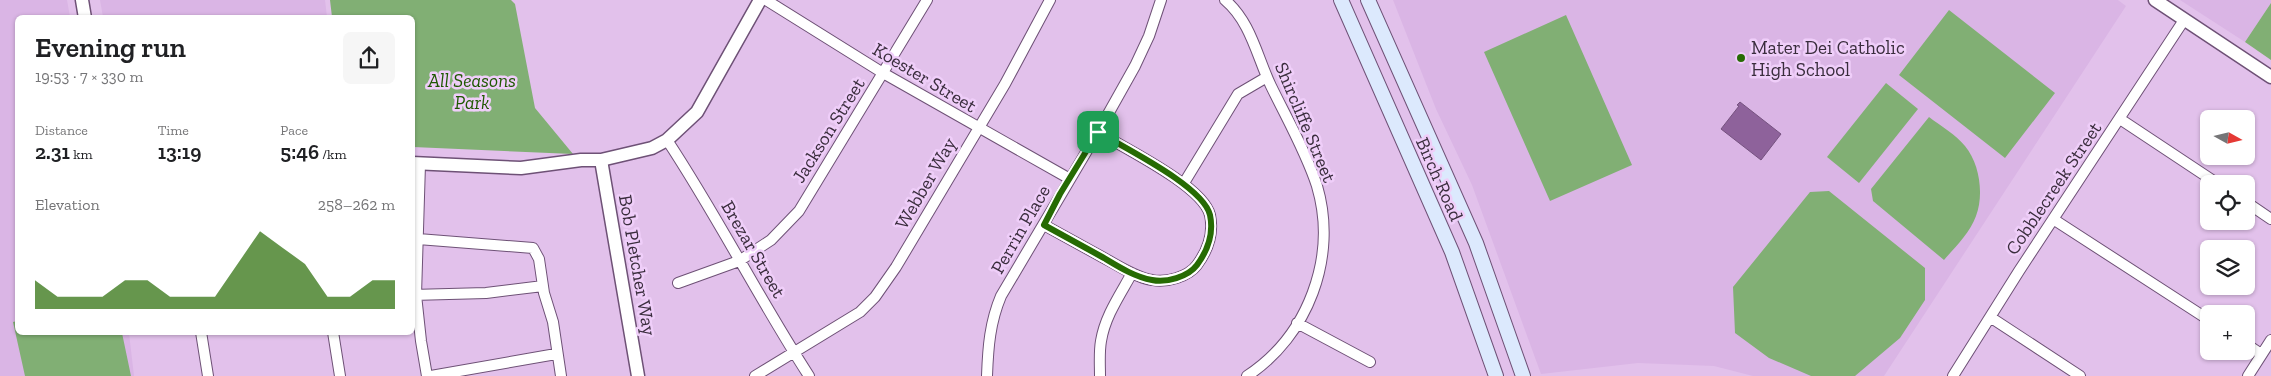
<!DOCTYPE html>
<meta charset="utf-8">
<style>
:root{--surface:#fff;--page:#f6f6f6;--text:#202124;--muted:#757577;--accent:#266b03}
body{margin:0;font-family:"Zilla Slab",serif;background:var(--page);color:var(--text);height:100vh;display:flex;flex-direction:column;font-size:19px;white-space:nowrap}
*{box-sizing:border-box;margin:0}
p{font-size:16px;color:var(--muted)}
.icon{flex:none;width:28px;height:28px;fill:none;stroke:currentColor;stroke-width:2;stroke-linecap:round;stroke-linejoin:round}
.map{position:relative;flex:1;overflow:hidden}
.sheet{position:absolute;left:15px;top:15px;width:400px;height:320px;display:flex;flex-direction:column;background:var(--surface);border-radius:8px;box-shadow:0 1px 4px #0004}
.sheet>*{flex:none}
.needle{width:32px;rotate:98deg}
.controls{position:absolute;left:2200px;top:110px;display:grid;gap:10px}
.controls a{display:grid;place-items:center;width:55px;height:55px;border-radius:8px;background:var(--surface);box-shadow:0 1px 4px #0004;font-size:25px}
.pin{position:absolute;display:grid;place-items:center;width:42px;height:42px;color:#fff;margin:-21px;border-radius:10px;box-shadow:0 2px 8px #0006}
.round{display:grid;place-items:center;flex:none;width:52px;height:52px;border-radius:8px;background:var(--page)}
.headline{display:flex;align-items:center;justify-content:space-between;height:85px;padding:0 20px}
h1{font-size:28px;font-weight:600;line-height:38px}
.metrics{display:grid;grid-template-columns:repeat(3,1fr);gap:8px;height:85px;padding:5px 20px}
.metrics div{display:grid;align-content:center}
.metrics b{font-size:21px;font-weight:600}
.metrics small{font-size:14px;font-weight:400}
.metrics p{font-size:14px}
.chart{height:140px;padding:10px 20px}
.chart p{display:flex;justify-content:space-between}
.chart svg{width:100%;height:90px;margin-top:5px;fill:var(--accent);opacity:.7}
.map>svg:first-child{display:block}
.built{fill:#dab5e5}
.green{fill:#81af74}
.water{fill:#8e629b;stroke:#75527f}
.lines{fill:none;stroke-linecap:round;stroke-linejoin:round}
.minor-casing{stroke:#6e5176;stroke-width:12}
.tertiary-casing{stroke:#6e5176;stroke-width:15}
.secondary-casing{stroke:#6e5176;stroke-width:16}
.minor{stroke:#fff;stroke-width:10}
.tertiary{stroke:#fff;stroke-width:12}
.secondary{stroke:#dce9fd;stroke-width:14}
.route-casing{stroke:#fff;stroke-width:10}
.route{stroke:#266b03;stroke-width:6}
.poi-dot{fill:#266b03;stroke:#efcef9;stroke-width:2}
.labels{text-anchor:middle;stroke-width:5;stroke-linejoin:round;paint-order:stroke}
.poi-label{font-size:19px;fill:#3a2d3d;stroke:#efcef9;text-anchor:start}
.street-label{font-size:19px;fill:#3a2d3d;stroke:#efcef9}
.park-label{font-size:19px;font-style:italic;fill:#1e5900;stroke:#efcef9}
</style>
<div class="map">
<svg width="2271" height="376" viewBox="0 0 2271 376">
<rect width="100%" height="100%" fill="#e2c1eb"/>
<path class="built" d="M0,0H67L70,17L18,18V332L129,333L134,376H0Z
M100,0H325L327,17H103Z
M1393,0H2118L2126,6L1884,376H1753L1714,366L1638,363L1541,374L1472,185L1436,109Z
M2180,0H2271V3L2245,42Z"/>
<path class="green" d="M330,0H511L515,4L535,108L573,154L413,147L412,18L332,17Z
M2271,3V60L2245,42Z
M1949,10L2055,93L2005,158L1899,75Z
M1566,15L1632,165L1550,201L1484,52Z
M1886,83L1918,109L1859,183L1827,157Z
M1929,117C1941,126 1956,135 1965,146C1980,164 1984,195 1976,216C1970,233 1955,247 1944,260L1873,201L1871,189Z
M1829,191L1925,268V300L1900,338L1855,376H1811L1769,358L1735,333L1733,287L1810,192Z
M17,321L18,332L122,333L131,376H25L13,322Z"/>
<path class="water" d="M1740,102L1781,134L1761,160L1721,129L1739,106L1737,105Z"/>
<g class="lines">
<g class="minor-casing">
<path id="minor" d="M766,0L883,73L1070,179
M1225,0C1251,22 1257,57 1271,86C1287,119 1306,152 1317,186C1338,257 1308,336 1247,376
M2120,119L2218,184
M667,140C718,217 759,299 809,376
M420,164L416,295L421,341L427,376
M1184,183L1238,94L1267,77
M2246,202L2271,219
M2053,219L2209,320
M1044,225C1064,236 1084,247 1104,258C1119,266 1135,277 1152,280C1166,283 1188,277 1197,265C1208,250 1214,234 1210,215C1203,186 1124,148 1098,132
M418,239L533,248L539,259L544,293L553,322L561,376
M678,283L739,261L771,240L799,211L927,0
M412,295L486,293L543,286
M1990,317L2080,376
M1297,323L1370,362
M201,332L208,376
M333,332L340,376
M2246,344L2261,354
M431,376L556,354
M755,376L860,312L875,297L896,267L1005,84L1050,0
M987,376C988,347 990,322 1001,296L1098,132L1135,66L1149,36L1161,0
M1100,376C1100,365 1099,352 1101,341C1105,316 1120,295 1132,273
M1953,376L2019,271L2184,20
M2248,376L2271,340"/>
</g>
<g class="tertiary-casing">
<path id="tertiary" d="M82,0L85,18
M2155,0L2271,77
M601,160L638,376
M412,163L521,168L581,160H601L652,148L667,140L697,112L760,0"/>
</g>
<g class="secondary-casing">
<path id="secondary" d="M1341,0L1452,252L1496,376
M1368,0L1476,243L1523,376"/>
</g>
<use href="#minor" class="minor"/>
<use href="#tertiary" class="tertiary"/>
<use href="#secondary" class="secondary"/>
</g>
<g class="lines">
<g class="route-casing">
<path id="route" d="M1098,132C1124,148 1203,186 1210,215C1214,234 1208,250 1197,265C1188,277 1166,283 1152,280C1135,277 1119,267 1104,258C1084,247 1064,236 1044,225L1060,194Z"/>
</g>
<use href="#route" class="route"/>
</g>
<circle class="poi-dot" cx="1741" cy="58" r="5"/>
<g class="labels">
<g class="poi-label">
<text x="1751" y="54">Mater Dei Catholic<tspan x="1751" dy="22">High School</tspan></text>
</g>
<g class="street-label">
<text transform="translate(925 77) rotate(31)" y="7">Koester Street</text>
<text transform="translate(1306 122) rotate(67)" y="7">Shircliffe Street</text>
<text transform="translate(828 130) rotate(-58)" y="7">Jackson Street</text>
<text transform="translate(1440 179) rotate(66)" y="7">Birch Road</text>
<text transform="translate(925 183) rotate(-60)" y="7">Webber Way</text>
<text transform="translate(2053 188) rotate(-56)" y="7">Cobblecreek Street</text>
<text transform="translate(1020 229) rotate(-60)" y="7">Perrin Place</text>
<text transform="translate(754 249) rotate(60)" y="7">Brezar Street</text>
<text transform="translate(638 265) rotate(80)" y="7">Bob Pletcher Way</text>
</g>
<g class="park-label">
<text x="472" y="87">All Seasons<tspan x="472" dy="22">Park</tspan></text>
</g>
</g>
</svg>
<div class="controls">
<a><svg class="needle" viewBox="-14 -14 28 28"><path d="M0-13l5 13h-10z" fill="#e53935"/><path d="M0 13l5-13h-10z" fill="#757577"/></svg></a>
<a><svg class="icon" aria-label="locate" viewBox="0 0 24 24"><circle cx="12" cy="12" r="6"/><path d="M12 2v4M12 18v4M2 12h4M18 12h4"/></svg></a>
<a><svg class="icon" aria-label="layers" viewBox="0 0 24 24"><path d="M12 4l9 5-9 5-9-5zM3 14l9 5 9-5"/></svg></a>
<a>+</a>
</div>
<div class="pin" style="left:1098px;top:132px;background:#1e9e55"><svg class="icon" aria-label="arrive" viewBox="0 0 24 24"><path d="M6 21V4h12l-3 4 3 4H6"/></svg></div>
<section class="sheet">
<div class="headline"><div><h1>Evening run</h1><p>19:53 · 7 × 330 m</p></div><a class="round"><svg class="icon" aria-label="share" viewBox="0 0 24 24"><path d="M12 15V3M7 8l5-5 5 5M5 13v7h14v-7"/></svg></a></div>
<div class="metrics">
<div><p>Distance</p><b>2.31<small> km</small></b></div>
<div><p>Time</p><b>13:19</b></div>
<div><p>Pace</p><b>5:46<small> /km</small></b></div>
</div>
<div class="chart"><p><span>Elevation</span>258–262 m</p>
<svg viewBox="0 0 160 44" preserveAspectRatio="none"><path d="M0 44V30L10 38L20 38L30 38L40 30L50 30L60 38L70 38L80 38L90 22L100 6L110 14L120 22L130 38L140 38L150 30L160 30V44z"/></svg>
</div>
</section>
</div>
